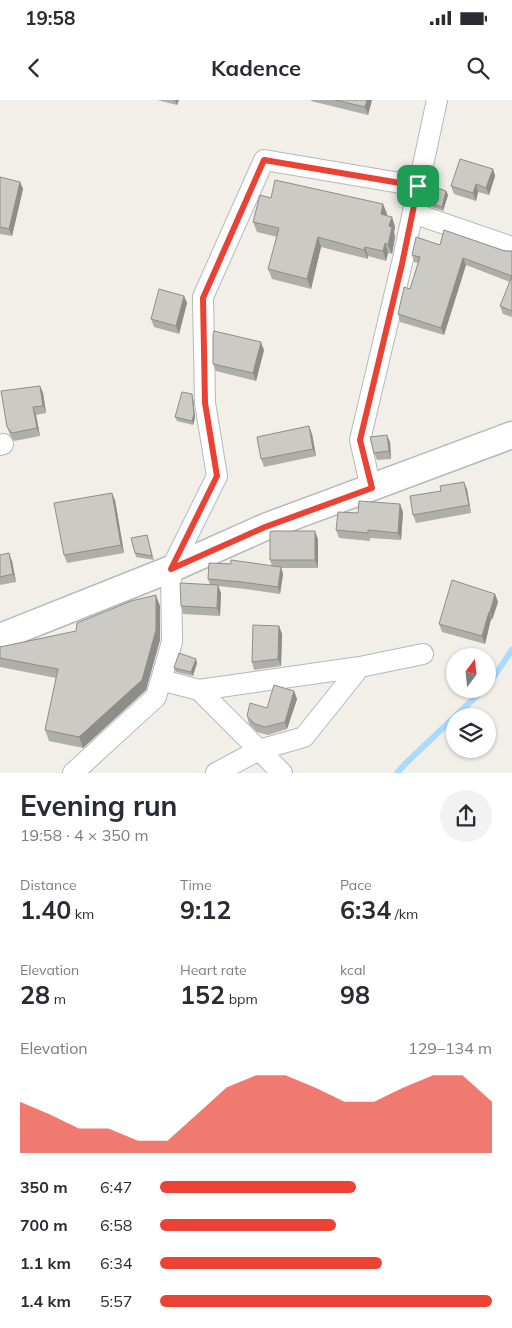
<!DOCTYPE html>
<meta charset="utf-8">
<style>
:root{--surface:#fff;--page:#f2f2f3;--text:#2b2b33;--muted:#7c7c81;--accent:#ea4335}
body{margin:0;font-family:Mulish,sans-serif;background:var(--page);color:var(--text);height:100vh;display:flex;flex-direction:column;font-size:19px;white-space:nowrap}
*{box-sizing:border-box;margin:0}
p{font-size:16px;color:var(--muted)}
.icon{flex:none;width:28px;height:28px;fill:none;stroke:currentColor;stroke-width:2;stroke-linecap:round;stroke-linejoin:round}
.map{position:relative;height:673px;overflow:hidden}
.panel{display:flex;flex-direction:column;background:var(--surface);flex:1}
.panel>*{flex:none}
.needle{width:32px;rotate:15deg}
.fabs{position:absolute;left:446px;top:548px;display:grid;gap:10px}
.fabs a{display:grid;place-items:center;width:50px;height:50px;border-radius:50%;background:var(--surface);box-shadow:0 1px 4px #0004;font-size:25px}
.pin{position:absolute;display:grid;place-items:center;width:42px;height:42px;color:#fff;margin:-21px;border-radius:10px;box-shadow:0 2px 8px #0006}
.round{display:grid;place-items:center;flex:none;width:52px;height:52px;border-radius:26px;background:var(--page)}
.headline{display:flex;align-items:center;justify-content:space-between;height:85px;padding:0 20px}
h1{font-size:28px;font-weight:700;line-height:38px}
.figures{display:grid;grid-template-columns:repeat(3,1fr);gap:8px;height:85px;padding:5px 20px}
.figures div{display:grid;align-content:center}
.figures b{font-size:25px;font-weight:700}
.figures small{font-size:14px;font-weight:400}
.figures p{font-size:14px}
.chart{height:140px;padding:10px 20px}
.chart p{display:flex;justify-content:space-between}
.chart svg{width:100%;height:90px;margin-top:5px;fill:var(--accent);opacity:.7}
ul{padding:0 20px;list-style:none;font-size:16px}
li{display:grid;grid-template-columns:80px 60px 1fr;align-items:center;height:38px}
li i{height:12px;border-radius:6px;background:var(--accent)}
.status{display:flex;justify-content:space-between;align-items:center;height:35px;padding:0 25px;background:var(--surface);direction:ltr}
.status svg{height:14px;fill:currentColor}
header{display:flex;justify-content:space-between;align-items:center;height:65px;padding:0 20px;background:var(--surface);font-size:22px;font-weight:700}
.map>svg:first-child{display:block}
.lines{fill:none;stroke-linecap:round;stroke-linejoin:round}
.stream{stroke:#aadaff;stroke-width:6}
.minor-casing{stroke:#b5b8bc;stroke-width:22}
.tertiary-casing{stroke:#b5b8bc;stroke-width:29}
.minor{stroke:#fff;stroke-width:20}
.tertiary{stroke:#fff;stroke-width:26}
.wall{fill:#afaea9}
.shaded-wall{fill:#8f8d8a}
.building{fill:#cccac5;stroke:#8f8d8a}
.route-casing{stroke:#fff;stroke-width:10}
.route{stroke:#ea4335;stroke-width:6}
</style>
<div class="status"><b>19:58</b><svg viewBox="0 0 49 12"><path d="M0 12V9h3v3zM5 12V6h3v6zM10 12V3h3v9zM15 12V0h3v12zM26 1h20v11H26zM47 4h2v5h-2z"/></svg></div>
<header><svg class="icon" aria-label="back" viewBox="0 0 24 24"><path d="M15 5l-7 7 7 7"/></svg>Kadence<svg class="icon" aria-label="search" viewBox="0 0 24 24"><circle cx="10" cy="10" r="6"/><path d="M15 15l6 6"/></svg></header>
<div class="map">
<svg width="512" height="673" viewBox="0 0 512 673">
<rect width="100%" height="100%" fill="#f1efe8"/>
<g class="lines">
<path class="stream" d="M488,585L512,550
M397,673L405,664L484,589"/>
<g class="minor-casing">
<path id="minor" d="M413,113L512,147
M0,345L3,344
M371,388L360,340L402,163L437,0
M161,580L199,590L282,673
M199,590L360,567L423,554
M73,673L156,597L172,542L171,469L217,376L205,303L203,197L264,60L418,86
M216,673L259,650L304,637L360,567"/>
</g>
<g class="tertiary-casing">
<path id="tertiary" d="M0,537L171,469L265,427L512,335"/>
</g>
<use href="#minor" class="minor"/>
<use href="#tertiary" class="tertiary"/>
</g>
<path class="wall" d="M157,0H179L177,5Z
M311,0H372L368,15L311,1Z
M493,69L495,76L489,95L478,92L476,101L454,94L451,86Z
M0,77L20,82L23,89L12,136L0,134Z
M446,91L448,95L443,111L427,105L425,101Z
M383,104L387,114L386,116L392,117L395,127L394,132L395,137L392,154L388,153L386,161L368,156V159L321,147L311,189L272,179L268,169L277,137L257,132L253,122Z
M440,145L512,151V217L503,214L500,206L510,182L466,165L444,235L400,222L398,214L410,189L418,163L414,162L412,155Z
M184,196L187,203L179,234L154,227L151,219Z
M264,250L256,281L216,271L213,264Z
M40,286L43,293L46,313L36,315L40,336L14,341L10,335L7,327Z
M192,294L193,298L195,318L193,325L177,321L175,317Z
M312,334L316,356L264,367L261,359Z
M390,342L391,359L377,360L374,353Z
M467,389L471,413L416,423L413,415Z
M115,400L124,453L67,463L64,455Z
M403,412L401,440L370,438V441L339,438L336,430Z
M147,435L148,439L154,460L136,457L135,453Z
M318,439V468H281L283,474L280,494L245,489L218,486L221,493L220,516L183,514L181,506L210,485L208,479L272,466L270,460Z
M0,455L12,461L16,482L0,485Z
M495,494L498,502L492,520L491,519L485,544L442,532L439,524Z
M160,506V540L146,590L83,648L49,641L45,630L56,578L0,567V547L76,531Z
M279,526L282,534L281,566L254,570L252,562Z
M197,563L193,576L176,572L174,568Z
M294,591L297,599L287,629L268,635L257,632L249,624L247,616L267,608Z"/>
<path class="shaded-wall" d="M175,0H179L177,5Z
M367,0H372L368,15L365,7Z
M493,69L495,76L489,95L486,88Z
M20,82L23,89L12,136L9,129Z
M476,84L478,92L476,101L473,93Z
M446,91L448,95L443,111L442,107Z
M383,104L387,114L384,124L381,114Z
M392,117L395,127L394,132L395,137L392,154L388,145L389,126Z
M318,137L321,147L311,189L307,179Z
M385,143L388,153L386,161L383,151Z
M365,147L368,156V159L364,150Z
M463,158L466,165L444,235L441,228Z
M184,196L187,203L179,234L176,226Z
M261,242L264,250L256,281L253,273Z
M40,286L43,293L46,313L43,306Z
M192,294L193,298L195,318L193,325L192,321Z
M33,307L36,315L40,336L37,328Z
M309,326L312,334L316,356L313,349Z
M387,335L390,342L391,359L389,351Z
M464,382L467,389L471,413L469,405Z
M112,393L115,400L124,453L121,445Z
M400,404L403,412L401,440L398,433Z
M315,431L318,439V468L315,460Z
M9,453L12,461L16,482L13,474Z
M281,467L283,474L280,494L278,487Z
M218,485L221,493L220,516L217,508Z
M495,494L498,502L492,520L490,512Z
M156,495L160,506V540L146,590L83,648L79,637Z
M489,512L491,519L485,544L482,536Z
M279,526L282,534L281,566L278,559Z
M196,559L197,563L193,576L191,572Z
M294,591L297,599L287,629L285,622Z"/>
<path class="building" d="M335,0H367L365,7Z
M460,59L493,69L486,88L476,84L473,93L451,86Z
M0,77L20,82L9,129L0,127Z
M275,80L383,104L381,114L392,117L389,126L392,127L388,145L385,143L383,151L365,147L364,150L318,137L307,179L268,169L279,128L253,122L260,95L271,98Z
M429,85L446,91L442,107L425,101Z
M444,130L505,151H512V211L500,206L512,176L463,158L441,228L398,214L404,187L410,189L420,157L412,155L416,137L440,145Z
M159,189L184,196L176,226L151,219Z
M214,231L261,242L253,273L213,264V235Z
M40,286L43,306L33,307L37,328L12,333L7,327L1,291Z
M182,292L192,294L194,314L192,321L175,317Z
M309,326L313,349L261,359L257,337Z
M387,335L389,351L374,353L370,337Z
M464,382L469,405L413,415L410,396L441,391L440,386Z
M112,393L121,445L64,455L54,403Z
M359,401L400,404L398,433L368,430V433L336,430L338,412L358,413Z
M273,431H315V460H270V432Z
M147,435L152,456L135,453L131,438Z
M9,453L13,474L0,477V455Z
M231,460L281,467L278,487L242,482L208,479L209,463L231,464Z
M452,480L495,494L490,512H489L482,536L439,524Z
M180,483L218,485L217,508L181,506Z
M156,495V530L142,580L79,637L45,630L58,569L0,558V547L76,531L77,523L131,501Z
M253,525L279,526L278,559L252,562Z
M179,553L196,559L191,572L174,568Z
M274,585L294,591L285,622L265,627L255,624L247,616L250,603L267,608Z"/>
<g class="lines">
<g class="route-casing">
<path id="route" d="M264,60L418,86L402,164L360,340L372,388L265,427L171,469L217,376L205,303L203,198Z"/>
</g>
<use href="#route" class="route"/>
</g>
</svg>
<div class="fabs">
<a><svg class="needle" viewBox="-14 -14 28 28"><path d="M0-13l5 13h-10z" fill="#e53935"/><path d="M0 13l5-13h-10z" fill="#7c7c81"/></svg></a>
<a><svg class="icon" aria-label="layers" viewBox="0 0 24 24"><path d="M12 4l9 5-9 5-9-5zM3 14l9 5 9-5"/></svg></a>
</div>
<div class="pin" style="left:418px;top:86px;background:#1e9e55"><svg class="icon" aria-label="arrive" viewBox="0 0 24 24"><path d="M6 21V4h12l-3 4 3 4H6"/></svg></div>
</div>
<section class="panel">
<div class="headline"><div><h1>Evening run</h1><p>19:58 · 4 × 350 m</p></div><a class="round"><svg class="icon" aria-label="share" viewBox="0 0 24 24"><path d="M12 15V3M7 8l5-5 5 5M5 13v7h14v-7"/></svg></a></div>
<div class="figures">
<div><p>Distance</p><b>1.40<small> km</small></b></div>
<div><p>Time</p><b>9:12</b></div>
<div><p>Pace</p><b>6:34<small> /km</small></b></div>
</div>
<div class="figures">
<div><p>Elevation</p><b>28<small> m</small></b></div>
<div><p>Heart rate</p><b>152<small> bpm</small></b></div>
<div><p>kcal</p><b>98</b></div>
</div>
<div class="chart"><p><span>Elevation</span>129–134 m</p>
<svg viewBox="0 0 160 44" preserveAspectRatio="none"><path d="M0 44V19L10 25L20 32L30 32L40 38L50 38L60 25L70 12L80 6L90 6L100 12L110 19L120 19L130 12L140 6L150 6L160 19V44z"/></svg>
</div>
<ul>
<li><b>350 m</b>6:47<i style="width:59%"></i></li>
<li><b>700 m</b>6:58<i style="width:53%"></i></li>
<li><b>1.1 km</b>6:34<i style="width:67%"></i></li>
<li><b>1.4 km</b>5:57<i style="width:100%"></i></li>
</ul>
</section>
